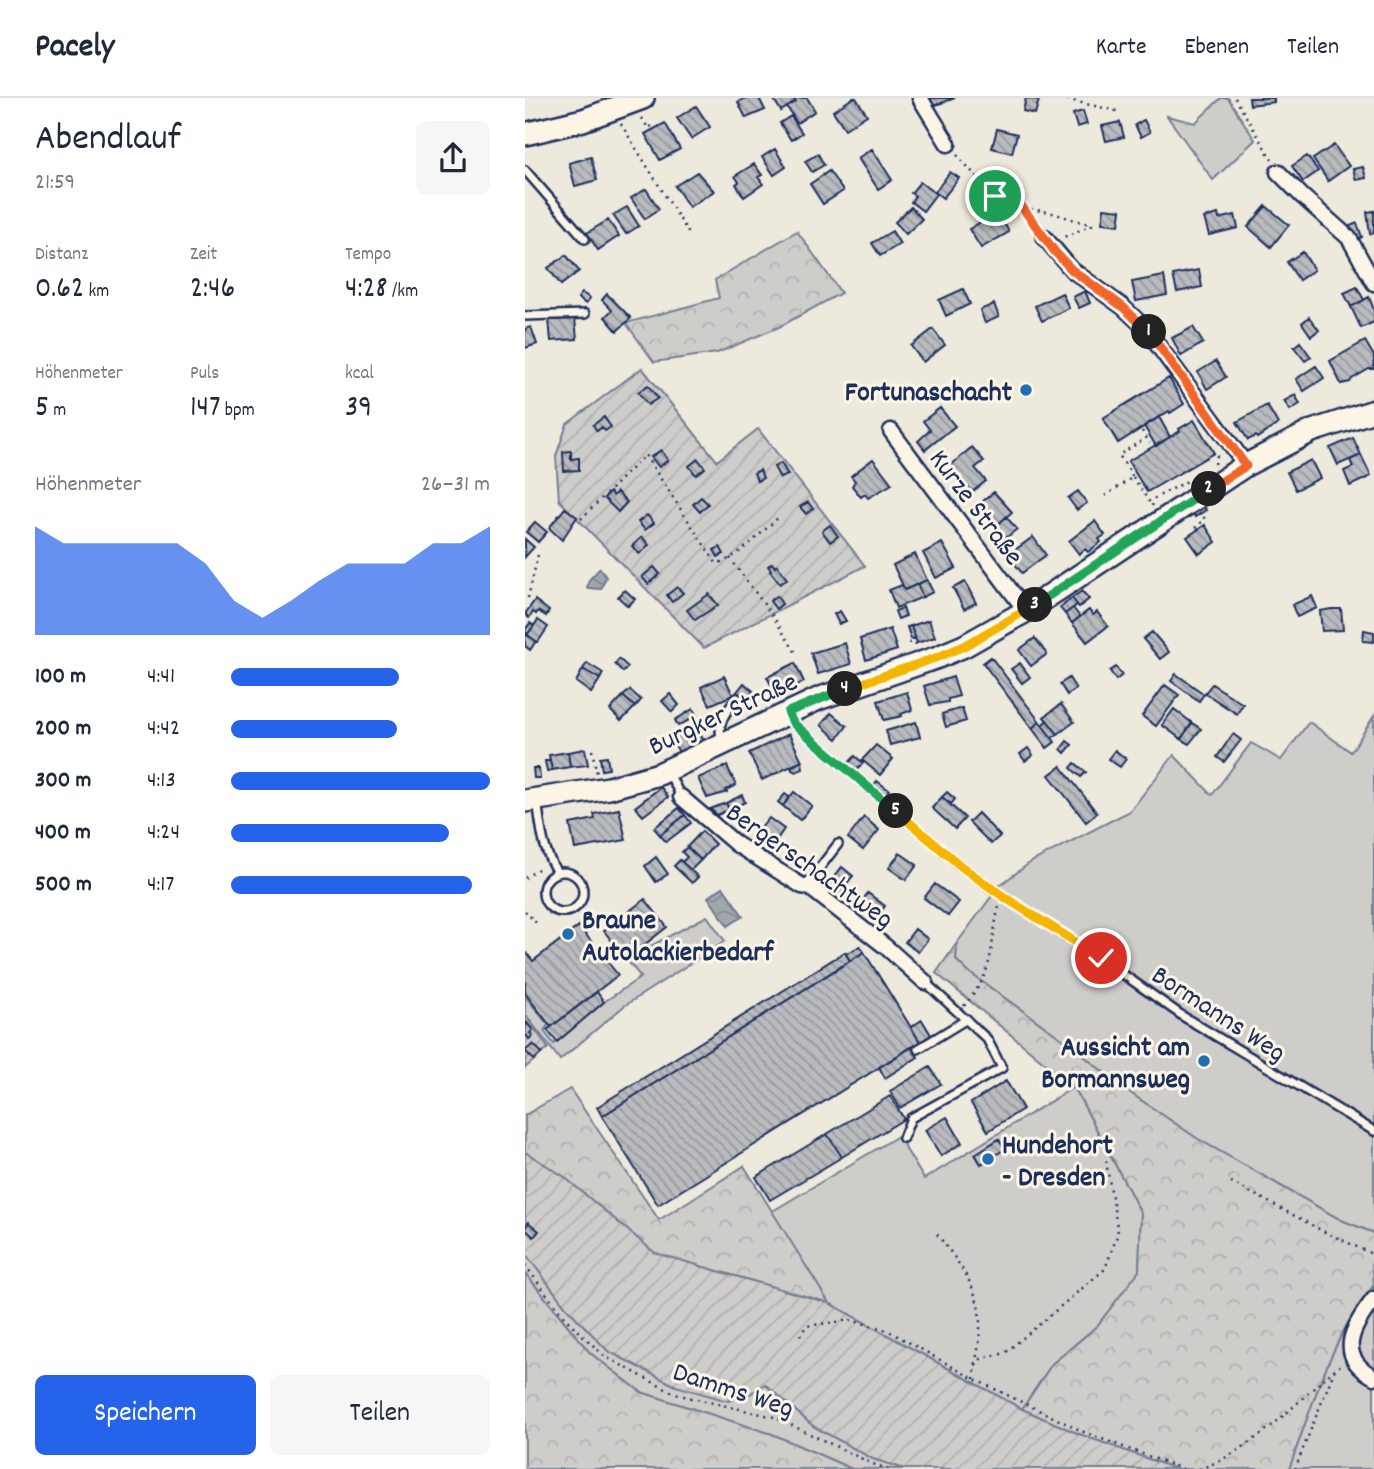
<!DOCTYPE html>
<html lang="de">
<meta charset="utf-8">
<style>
:root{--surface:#fff;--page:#f6f6f7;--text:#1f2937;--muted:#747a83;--line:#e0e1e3;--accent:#2563eb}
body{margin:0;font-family:Dekko,sans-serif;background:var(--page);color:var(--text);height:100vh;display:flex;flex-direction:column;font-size:26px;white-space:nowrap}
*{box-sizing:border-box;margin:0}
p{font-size:23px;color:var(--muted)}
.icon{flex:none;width:38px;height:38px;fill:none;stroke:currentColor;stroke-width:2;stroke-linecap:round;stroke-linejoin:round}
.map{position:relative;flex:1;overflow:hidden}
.panel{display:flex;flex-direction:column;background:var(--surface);width:525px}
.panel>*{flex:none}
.pin{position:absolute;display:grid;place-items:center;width:60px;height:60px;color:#fff;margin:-30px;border:4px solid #fff;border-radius:50%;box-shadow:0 2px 7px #0007}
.km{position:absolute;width:35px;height:35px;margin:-18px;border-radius:50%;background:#222;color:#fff;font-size:19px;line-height:35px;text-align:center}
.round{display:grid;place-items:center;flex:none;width:74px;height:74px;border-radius:10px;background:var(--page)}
.summary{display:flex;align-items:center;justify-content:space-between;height:119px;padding:0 35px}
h1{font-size:38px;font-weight:600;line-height:52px}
.stats{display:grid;grid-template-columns:repeat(3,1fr);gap:10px;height:119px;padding:7px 35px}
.stats div{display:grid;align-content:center}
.stats b{font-size:30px;font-weight:600}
.stats small{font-size:19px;font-weight:400}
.stats p{font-size:19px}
.chart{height:196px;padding:14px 35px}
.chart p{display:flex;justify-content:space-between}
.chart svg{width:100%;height:126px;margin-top:7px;fill:var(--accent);opacity:.7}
.cta{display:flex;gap:14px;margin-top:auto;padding:14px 35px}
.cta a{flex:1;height:80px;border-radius:10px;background:var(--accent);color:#fff;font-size:28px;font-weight:600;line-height:80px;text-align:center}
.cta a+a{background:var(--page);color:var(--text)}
ul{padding:0 35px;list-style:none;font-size:23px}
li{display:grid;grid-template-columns:112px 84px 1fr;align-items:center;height:52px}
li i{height:18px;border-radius:9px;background:var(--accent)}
header{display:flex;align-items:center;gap:42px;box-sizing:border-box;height:98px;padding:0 35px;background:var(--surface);border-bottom:2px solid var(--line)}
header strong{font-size:33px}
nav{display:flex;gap:38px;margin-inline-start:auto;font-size:24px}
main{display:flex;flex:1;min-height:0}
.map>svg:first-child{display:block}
.green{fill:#cfcdca;stroke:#757e94;stroke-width:2}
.forest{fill:url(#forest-crowns);stroke:#757e94;stroke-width:2}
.garden{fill:url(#garden-furrows);stroke:#757e94;stroke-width:2}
.water{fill:url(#water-waves);stroke:#6c778f;stroke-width:2}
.building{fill:url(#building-back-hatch);stroke:#1b2f5e;stroke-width:2}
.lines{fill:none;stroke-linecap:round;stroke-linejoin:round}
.lane-casing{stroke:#1b2f5e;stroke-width:12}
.street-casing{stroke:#1b2f5e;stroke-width:19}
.secondary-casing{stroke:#1b2f5e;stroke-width:26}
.path{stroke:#1b2f5e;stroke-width:2.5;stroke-dasharray:2 5;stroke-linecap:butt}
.lane{stroke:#fcf5e5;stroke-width:7}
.street{stroke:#fcf5e5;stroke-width:14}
.secondary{stroke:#fcf5e5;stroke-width:21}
.split-1-casing{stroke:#fff;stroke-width:14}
.split-2-casing{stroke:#fff;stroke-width:14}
.split-3-casing{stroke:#fff;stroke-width:14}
.split-4-casing{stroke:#fff;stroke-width:14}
.split-5-casing{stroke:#fff;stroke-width:14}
.split-6-casing{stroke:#fff;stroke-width:14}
.split-1{stroke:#f0652b;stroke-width:9}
.split-2{stroke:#f0652b;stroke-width:9}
.split-3{stroke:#22a559;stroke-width:9}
.split-4{stroke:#f5b400;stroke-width:9}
.split-5{stroke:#22a559;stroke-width:9}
.split-6{stroke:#f5b400;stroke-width:9}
.poi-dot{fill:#1f6fb2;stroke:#fcf5e5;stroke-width:2.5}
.labels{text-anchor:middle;stroke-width:6;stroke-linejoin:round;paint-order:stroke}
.poi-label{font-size:28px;font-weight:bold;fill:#1b2f5e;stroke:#fcf5e5;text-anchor:end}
.street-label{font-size:28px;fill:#1b2f5e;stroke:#fcf5e5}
</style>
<header>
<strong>Pacely</strong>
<nav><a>Karte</a><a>Ebenen</a><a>Teilen</a></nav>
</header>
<main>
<section class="panel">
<div class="summary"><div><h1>Abendlauf</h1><p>21:59</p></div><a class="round"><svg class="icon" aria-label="share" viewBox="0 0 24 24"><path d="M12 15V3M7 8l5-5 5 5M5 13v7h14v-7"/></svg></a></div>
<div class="stats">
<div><p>Distanz</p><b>0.62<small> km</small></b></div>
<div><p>Zeit</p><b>2:46</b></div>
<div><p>Tempo</p><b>4:28<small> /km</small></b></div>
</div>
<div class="stats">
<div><p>Höhenmeter</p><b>5<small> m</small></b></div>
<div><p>Puls</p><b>147<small> bpm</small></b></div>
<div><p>kcal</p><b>39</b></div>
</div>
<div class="chart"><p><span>Höhenmeter</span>26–31 m</p>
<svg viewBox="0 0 160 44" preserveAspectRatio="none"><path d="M0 44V6L10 12L20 12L30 12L40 12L50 12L60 19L70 32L80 38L90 32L100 25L110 19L120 19L130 19L140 12L150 12L160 6V44z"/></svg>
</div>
<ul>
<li><b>100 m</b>4:41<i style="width:65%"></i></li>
<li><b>200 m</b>4:42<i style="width:64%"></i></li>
<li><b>300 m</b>4:13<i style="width:100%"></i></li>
<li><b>400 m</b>4:24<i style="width:84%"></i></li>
<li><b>500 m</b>4:17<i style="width:93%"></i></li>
</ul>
<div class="cta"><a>Speichern</a><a>Teilen</a></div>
</section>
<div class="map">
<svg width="849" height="1371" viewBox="0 0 849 1371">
<defs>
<pattern id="forest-crowns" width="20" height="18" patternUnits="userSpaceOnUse" patternTransform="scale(1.75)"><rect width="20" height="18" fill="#cfcdca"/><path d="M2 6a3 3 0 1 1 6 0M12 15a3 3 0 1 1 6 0" fill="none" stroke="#b1b0b0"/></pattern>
<pattern id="garden-furrows" width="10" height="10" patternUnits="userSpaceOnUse" patternTransform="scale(1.75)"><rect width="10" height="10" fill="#cfcdca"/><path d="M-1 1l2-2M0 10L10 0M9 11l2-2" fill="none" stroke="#b1b0b0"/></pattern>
<pattern id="water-waves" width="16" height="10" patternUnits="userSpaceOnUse" patternTransform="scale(1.75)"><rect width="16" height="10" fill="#a2a7af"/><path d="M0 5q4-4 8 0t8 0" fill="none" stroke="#838892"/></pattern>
<pattern id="building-back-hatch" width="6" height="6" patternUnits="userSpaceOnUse" patternTransform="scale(1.75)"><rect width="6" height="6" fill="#babbbe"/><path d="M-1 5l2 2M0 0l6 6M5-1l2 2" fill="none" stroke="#96989e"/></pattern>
</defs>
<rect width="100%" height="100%" fill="#eee9dd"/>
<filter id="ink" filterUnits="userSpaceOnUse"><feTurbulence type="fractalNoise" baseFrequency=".0143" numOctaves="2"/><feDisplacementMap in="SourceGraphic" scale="14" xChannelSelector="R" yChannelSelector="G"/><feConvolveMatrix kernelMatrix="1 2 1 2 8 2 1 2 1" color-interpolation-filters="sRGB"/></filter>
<g filter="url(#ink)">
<path class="green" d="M696,0H703L730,42L688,82L642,18L670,25Z
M849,618V1135L816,1122L673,1041L598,990L544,946L442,873L431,862L432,845L475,787L506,764L605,713L649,657L687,697L726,645L756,662L784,624L826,654Z
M182,818L200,843L99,908L35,962L0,916V898L23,927L19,933L29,946L79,904L116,879L101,861Z
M549,989L616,1115L614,1173L572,1228L527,1266L497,1311L304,1205L246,1114L373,1038L399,1081Z
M0,1155L41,1209L83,1253L151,1288L223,1297L240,1286L288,1328L348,1361L380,1371H327L247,1336L116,1294L65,1255L0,1175Z
M849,1187V1371H764C787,1308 806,1239 849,1187Z"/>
<path class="forest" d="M272,133L316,195L254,229L192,255L129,264L101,225L194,200L190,182Z
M432,845L431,862L442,873L544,946L598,990L673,1041L816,1122L849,1135V1162L847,1164L849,1187C806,1239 787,1308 764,1371H651L554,1336L497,1311L527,1266L572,1228L614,1173L616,1115L549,989L411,875Z
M45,991L134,1122L219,1068L304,1205L130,1155L38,1078L0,1054V1017Z
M0,1175L65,1255L116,1294L247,1336L327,1371H0Z"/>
<path class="garden" d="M117,270L192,363L233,331L340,468L179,550L34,402L31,358L42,326Z
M0,917L23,950L0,970Z
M0,1054L38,1078L130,1155L304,1205L497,1311L554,1336L651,1371H380L348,1361L288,1328L240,1286L223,1297L203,1303L151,1288L83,1253L41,1209L0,1155Z"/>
<path class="water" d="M75,470L81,479L76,491L62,490L64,482Z
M198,789L218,818L203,828L183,799Z"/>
<path class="building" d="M221,0H234L240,12L221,20L213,4Z
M248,0H268L270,4L256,13Z
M268,0H282L290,13L272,25L262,9L271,4Z
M328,0H331L342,17L320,31L308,13Z
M404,0H430L408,8Z
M501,0L514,2L510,16L498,13Z
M724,0H749V4L725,7Z
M171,8L185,29L166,41L152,20Z
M558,13L562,26L552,29L548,16Z
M266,18L277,35L266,42L255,25Z
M619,22L625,34L616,39L610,27Z
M595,24L599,39L581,43L577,28Z
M140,25L155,51L135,62L120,36Z
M472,31L492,36L487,55L467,50Z
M809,47L824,68L803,83L788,61Z
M250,51L261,69L249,77L237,59Z
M347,51L367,82L353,91L333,60Z
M293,56L299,67L287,74L280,63Z
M782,58L793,73L778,84L767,68Z
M66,59L72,82L50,88L44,65Z
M229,66L237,77L233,79L238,86L219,99L211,86L214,84L210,78Z
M838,69L841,80L831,82L828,71Z
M304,73L318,93L298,106L285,86Z
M172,74L189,93L164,109L150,88Z
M425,74L434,80L418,100L410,94Z
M395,84L411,96L398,113L386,104L390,98L386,95Z
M121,91L134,111L120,121L106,100Z
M741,108L764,127L746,149L723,129Z
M102,109L114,128L101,136L88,117Z
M386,109L397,121L381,136L370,124Z
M579,110L596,112L594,127L577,125Z
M849,113V135L845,136L842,114Z
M473,114L484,134L456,150L444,131Z
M693,116L694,121L710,117L713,130L684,137L679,120Z
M83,122L94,138L73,152L62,135Z
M832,125L837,139L828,142L823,129Z
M367,133L375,146L355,158L347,145Z
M778,154L789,172L774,182L762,164Z
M41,157L54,173L36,187L23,170Z
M674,172L677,189L652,194L648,177Z
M639,178L642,197L611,203L607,184Z
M832,189L839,202L826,209L819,195Z
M438,191L445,206L421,218L414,202Z
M560,193L565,205L554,210L548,199Z
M57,195L65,200L61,206L53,200Z
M537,195L544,210L517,223L510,208Z
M82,196L106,220L92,233L80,219L87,212L77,202Z
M844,199L849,212V224L836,230L826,209Z
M469,206L474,219L460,225L455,212Z
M784,219L794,232L786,238L777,225Z
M50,220L52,241L26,243L24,222Z
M6,229L12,246L0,250V231Z
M668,229L678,245L656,258L647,240Z
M408,231L420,247L398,264L386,248Z
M840,243L849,258V271H844L827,281L825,284L816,286L805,263Z
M775,244L786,259L780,263L769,249Z
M691,263L701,279L682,291L673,274Z
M791,268L799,280L779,293L771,281Z
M644,280L659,306L645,315L644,313L593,345L578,320Z
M123,287L133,300L123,307L113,294Z
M770,297L775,306L765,312L759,303Z
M742,307L753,326L732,340L731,338L723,342L712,324Z
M415,310L430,328L400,352L393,343L405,332L398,323Z
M79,319L86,329L80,333L77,329L72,333L68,327Z
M634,319L645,339L631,348L619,328Z
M669,322L689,355L622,394L603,363L655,333L654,331Z
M828,340L836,357L813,367L805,350Z
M447,349L459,363L450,370L461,383L447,394L425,368Z
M136,352L143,362L134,369L126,359Z
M46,353V361L54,360V372L39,373L38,354Z
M836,357L846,378L825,388L819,373L828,369L825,362Z
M173,361L180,370L171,377L164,368Z
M348,361L367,386L343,400L340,396L336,399L327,388L330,383L326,378Z
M786,362L795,380L771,392L762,374Z
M256,365L263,377L255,380L249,369Z
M235,372L238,380L232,383L229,375Z
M553,393L562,405L552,412L543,400Z
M85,394L88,398L92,394L102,404L93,414L79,400Z
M469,394L487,414L470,429L452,408Z
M176,399L183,406L175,414L168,406Z
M283,404L288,411L281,416L275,409Z
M677,406L681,412L670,419L667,413Z
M40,410L52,419L37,442L24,430Z
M122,417L129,425L120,432L113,424Z
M481,419L492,431L481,440L470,429Z
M570,423L580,437L574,441L576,444L563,454L560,451L554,456L544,443Z
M10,424L22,434L13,444L1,434Z
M305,427L313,438L305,444L297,433Z
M680,427L691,444L674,456L662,439Z
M117,439L124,447L114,456L107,448Z
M508,439L521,457L497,475L483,457Z
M0,441L9,449L0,459Z
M417,445L431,470L411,480L398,455Z
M195,449L199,456L193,459L189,452Z
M390,456L402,482L380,492L368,467Z
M247,465L250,469L252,467L262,481L255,486L245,473L246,472L243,468Z
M129,469L135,476L123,486L117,479Z
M402,482L408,494L398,499L392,486Z
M440,484L451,505L439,511L428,490Z
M392,486L398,499L371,510L364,492L377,487L380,492Z
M152,489L158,495L147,504L142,497Z
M100,492L110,501L103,508L93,499Z
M557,493L564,501L554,509L547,500Z
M184,496L193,507L170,522L162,512Z
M252,498L257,506L251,511L245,503Z
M787,498L792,510L772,519L767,507Z
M547,500L552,507L540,516L535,510Z
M10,502L24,513L21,518L13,513L11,516L8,514L4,520L0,516Z
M378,510L381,518L373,521L370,513Z
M548,510L555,519L547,525L540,516Z
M806,511H816L818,532L797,533L795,513Z
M564,512L568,517L572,514L583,528L562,544L547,525Z
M315,513L321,523L314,526L309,516Z
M13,522L23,529L13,544L2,537Z
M404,522L410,539L392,545L386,528Z
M5,525L9,528L2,537L0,532Z
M386,528L390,540L386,541L382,529Z
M365,531L372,552L341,562L335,541Z
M839,532L849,534V544L838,543Z
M627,534L644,554L635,561L618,541Z
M0,535L11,543L5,552L0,548Z
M510,540L522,556L506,568L494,552Z
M320,545L326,566L293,576L286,555Z
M466,559L515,624L507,630L458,565Z
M94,561L103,569L98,574L90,566Z
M62,565L78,575L75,581L58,571Z
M270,565L279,584L251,597L242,579Z
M495,565L505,579L497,585L486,571Z
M591,569L597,577L591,582L585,573Z
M58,571L75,581L66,595L51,584Z
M651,576L679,596L674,603L646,583Z
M199,578L208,597L185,607L176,589Z
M428,579L434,598L423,601V604L405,607L399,588Z
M544,580L551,591L542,597L535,586Z
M219,585L228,593L221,602L211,595Z
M687,586L718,606L712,616L680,595Z
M640,587L654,597L631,628L617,618Z
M105,592L116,602L110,609L98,598Z
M382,594L387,612L376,616L377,618L359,622L353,603Z
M145,596L154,607L147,614L137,603Z
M98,598L110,609L96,623L85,612Z
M536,606L549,624L533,636L519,619Z
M437,610L441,623L421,629L417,616Z
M168,611L173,620L167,623L166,621L153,628L150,622Z
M649,611L667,625L656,641L637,627Z
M306,615L322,628L312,641L296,627Z
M522,622L533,636L527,640L517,627Z
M391,624L395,639L365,647L361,633Z
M515,624L530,644L522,650L507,630Z
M667,625L676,631L664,646L656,641Z
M170,626L179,643L155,656L146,640Z
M264,636L277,663L237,682L224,655Z
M708,636L716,642L699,664L692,659Z
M542,643L547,647L540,655L536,651Z
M351,647L368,661L355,677L337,662Z
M503,650L508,657L500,663L495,656Z
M60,651L63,667L45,669L43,654Z
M590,652L601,661L595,669L583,661Z
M43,654L45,669L27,672L24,657Z
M330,658L338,665L331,673L323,666Z
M82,659L84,671L77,672L75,660Z
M20,663H25L27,672L22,673Z
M277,663L278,671L271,674L267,672L266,669Z
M550,665L561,674L556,679L546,670Z
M202,668L211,687L201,692L202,694L199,695L182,700L173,680Z
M536,668L572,715L561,724L524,677Z
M8,670H14L15,680H9Z
M352,683L364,692L360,698L348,688Z
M136,689L143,699L118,718L110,709Z
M269,694L287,708L275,722L258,708Z
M422,694L430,701L426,706L417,699Z
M260,696L264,699L258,708L253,704Z
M217,697L220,704L204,712L201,705Z
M417,699L440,720L430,731L407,710Z
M201,705L204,712L192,717L185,711Z
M154,710L160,717L135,737L129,730Z
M208,710L211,717L201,721L198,715Z
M94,711L101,742L50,751L45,726L70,721L69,716Z
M453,715L475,738L466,746L444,724Z
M160,717L166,725L141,744L135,737Z
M339,719L354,732L338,752L323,740Z
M244,720L259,731L248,747L232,735Z
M177,733L190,746L176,762L162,749Z
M162,749L176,762L166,772L157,764L162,759L157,754Z
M375,755L392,767L381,782L364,770Z
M131,759L143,776L131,784L120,768Z
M155,762L173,779L167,785L149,768Z
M317,769L328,778L314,795L303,786Z
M410,786L434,804L423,818L399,800Z
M343,795L360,808L351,820L334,807Z
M120,801L142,829L101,861L79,833Z
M54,828L93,877L26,929L0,895V853L8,863Z
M390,831L403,841L393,854L380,844Z
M335,848L339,854L325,863L321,856Z
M320,854L325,863L77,1018L72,1009Z
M339,854L395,944L133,1107L77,1018Z
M72,894L79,904L32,944L22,932Z
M397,922L406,937L395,944L386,929Z
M1,924L8,932L5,935L8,938L4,941L0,936Z
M8,946L17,955L9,962L0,953Z
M386,949L393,959L360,980L354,969Z
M405,969L416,986L375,1010L365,993Z
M481,983L498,1011L463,1033L446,1005Z
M365,998L379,1021L317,1059L302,1036Z
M422,1019L437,1045L416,1058L400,1032Z
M302,1036L317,1059L245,1102L231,1079Z
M474,1041L480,1051L456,1066L450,1056Z
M3,1124L14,1133L9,1139L0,1131Z"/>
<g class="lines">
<g class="lane-casing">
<path id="lane" d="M0,72L60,141
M0,218L60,216
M264,617L268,625L437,769L479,799L575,860L659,919L849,1033
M198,643C189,628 203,611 212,600
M143,673L156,699
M12,702C16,729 17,752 32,774
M18 794a20 20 0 1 1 40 0a20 20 0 1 1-40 0Z
M278,787L286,781L313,746
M393,951L442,921
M378,1040L386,1020L477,970L462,941L400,884"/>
</g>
<g class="street-casing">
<path id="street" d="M395,0L423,46
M753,74L777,98L824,140L849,185
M519,139L547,172L598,209L621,231L721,367
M366,333L501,513
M156,699L211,746L277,788L284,789L361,849L400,884
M849,1201C827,1229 810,1258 849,1279"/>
</g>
<g class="secondary-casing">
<path id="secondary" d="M0,36L58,22L118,0
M0,703L84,690L134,676L293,601L413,559L439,548L501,513L721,367L787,333L849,313"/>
</g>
<path class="path" d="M535,0L596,14
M710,0L747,62
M117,20L123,30L131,26
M96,26L164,136
M432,57L469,98L497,109L511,128
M499,110L524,114L567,127L539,139
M617,333L625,345
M690,366L693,353
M608,379L627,408
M580,398L608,379L594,357L621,340
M627,408L630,400L666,381
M56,421L120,357L191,465C208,465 241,430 255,418
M670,430L680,421L677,417
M205,460L247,517L271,555
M3,500L13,457
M384,545L390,544L392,550
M67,652L72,676
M0,780L16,769
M0,813L14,828
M439,908C472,870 463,853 474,808
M706,1084L796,1132L849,1157
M412,1136C448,1183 464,1206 450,1267
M0,1167L38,1218L79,1258L150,1296L249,1319L348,1366L363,1371
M275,1238L281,1228L325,1222L362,1232L449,1281L561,1335L658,1371
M449,1281L450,1268L456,1261L480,1255L580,1171L593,1135L581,1063
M674,1371C726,1354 769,1307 810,1271
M770,1371L810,1271L817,1266"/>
<use href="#lane" class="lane"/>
<use href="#street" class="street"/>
<use href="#secondary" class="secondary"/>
</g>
</g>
<g class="lines" filter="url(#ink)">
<g class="split-1-casing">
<path id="split-1" d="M470,98L497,109L530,154L547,172L598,209L624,234"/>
</g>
<g class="split-2-casing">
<path id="split-2" d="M624,234L721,368L684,391"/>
</g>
<g class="split-3-casing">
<path id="split-3" d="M510,507L684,391"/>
</g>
<g class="split-4-casing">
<path id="split-4" d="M320,591L413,559L439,548L510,507"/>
</g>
<g class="split-5-casing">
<path id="split-5" d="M320,591L263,614L268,625L371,713"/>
</g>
<g class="split-6-casing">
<path id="split-6" d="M371,713L437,769L479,799L576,860"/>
</g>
<use href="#split-1" class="split-1"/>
<use href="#split-2" class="split-2"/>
<use href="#split-3" class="split-3"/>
<use href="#split-4" class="split-4"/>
<use href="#split-5" class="split-5"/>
<use href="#split-6" class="split-6"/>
</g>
<g class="poi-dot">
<circle cx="501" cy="292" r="7"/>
<circle cx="43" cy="836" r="7"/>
<circle cx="679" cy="963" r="7"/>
<circle cx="463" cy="1061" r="7"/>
</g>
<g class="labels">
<g class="poi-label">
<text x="487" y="302">Fortunaschacht</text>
<text x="57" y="830" text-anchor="start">Braune<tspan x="57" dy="32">Autolackierbedarf</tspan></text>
<text x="665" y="957">Aussicht am<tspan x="665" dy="32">Bormannsweg</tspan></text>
<text x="477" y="1055" text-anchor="start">Hundehort<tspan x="477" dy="32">- Dresden</tspan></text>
</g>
<g class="street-label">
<text transform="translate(453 408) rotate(53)" y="10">Kurze Straße</text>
<text transform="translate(197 614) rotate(-25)" y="10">Burgker Straße</text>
<text transform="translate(286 766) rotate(35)" y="10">Bergerschachtweg</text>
<text transform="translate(695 914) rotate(33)" y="10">Bormanns Weg</text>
<text transform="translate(209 1290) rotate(18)" y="10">Damms Weg</text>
</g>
</g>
</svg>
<div class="pin" style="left:470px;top:98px;background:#1e9e55"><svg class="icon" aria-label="arrive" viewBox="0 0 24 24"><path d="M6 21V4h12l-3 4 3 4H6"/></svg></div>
<div class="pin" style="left:576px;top:860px;background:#d93025"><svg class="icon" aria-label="check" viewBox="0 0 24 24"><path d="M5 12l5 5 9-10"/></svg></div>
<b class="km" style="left:624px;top:234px">1</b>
<b class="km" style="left:684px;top:391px">2</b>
<b class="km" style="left:510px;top:507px">3</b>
<b class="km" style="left:320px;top:591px">4</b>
<b class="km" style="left:371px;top:713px">5</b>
</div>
</main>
